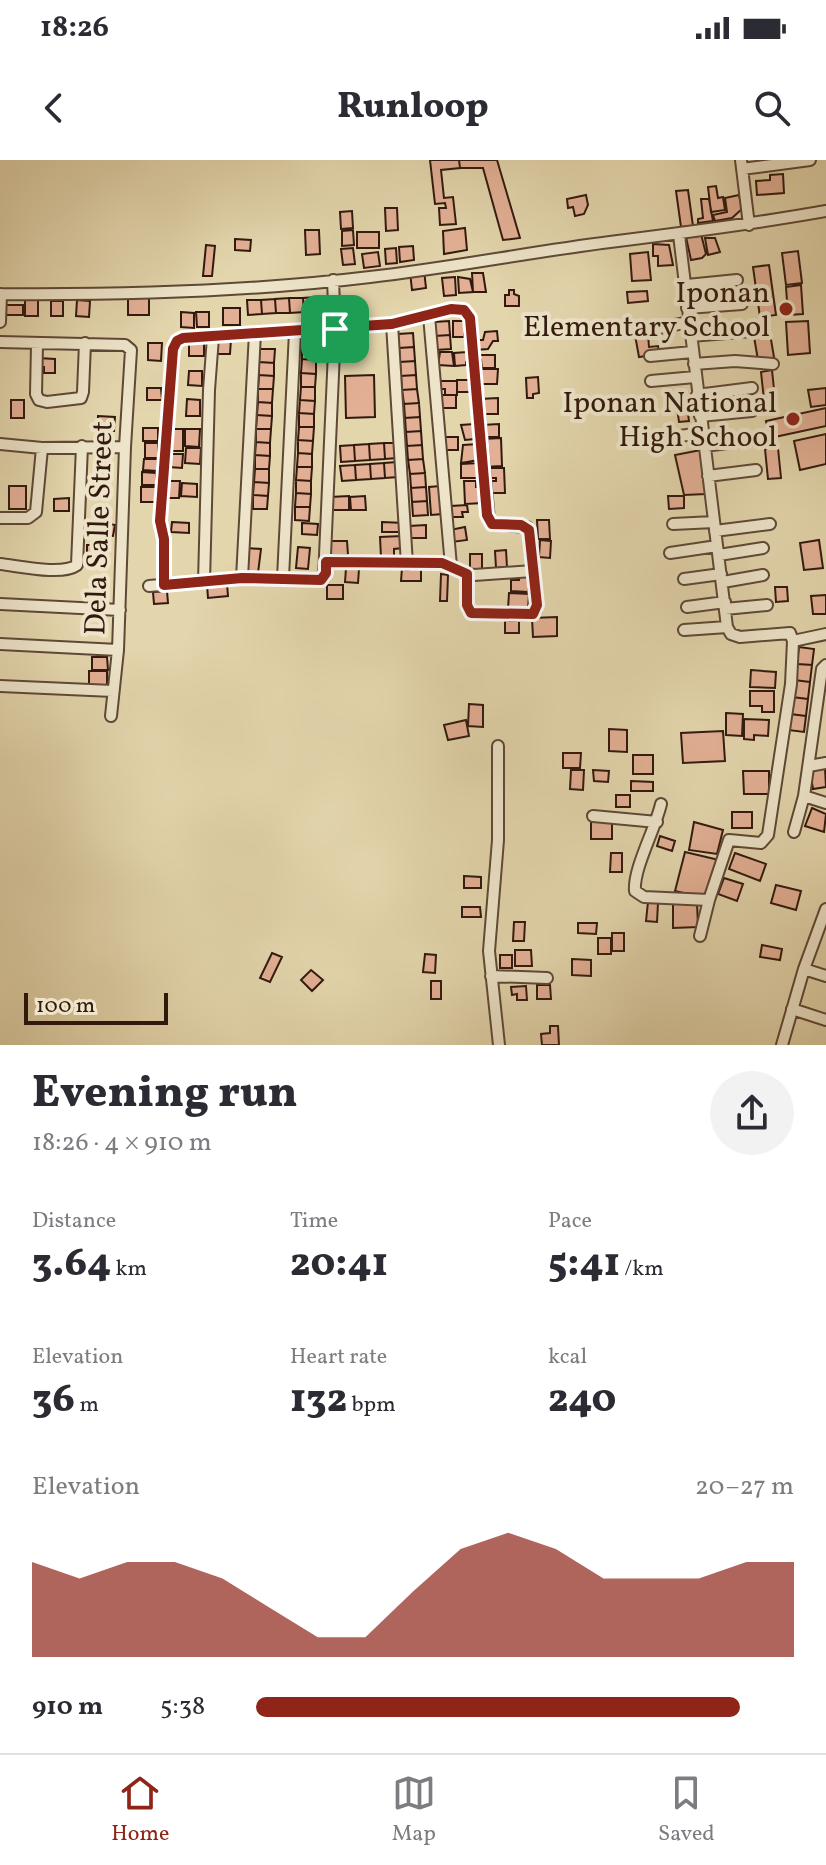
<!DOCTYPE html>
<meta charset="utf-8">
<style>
:root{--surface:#fff;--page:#f2f2f3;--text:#2b2b33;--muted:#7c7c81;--line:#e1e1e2;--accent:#8f2418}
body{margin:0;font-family:Vollkorn,serif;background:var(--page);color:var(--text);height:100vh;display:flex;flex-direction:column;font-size:30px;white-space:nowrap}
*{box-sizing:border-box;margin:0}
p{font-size:26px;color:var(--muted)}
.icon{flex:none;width:44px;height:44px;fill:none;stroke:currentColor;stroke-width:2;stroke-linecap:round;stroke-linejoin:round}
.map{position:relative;height:885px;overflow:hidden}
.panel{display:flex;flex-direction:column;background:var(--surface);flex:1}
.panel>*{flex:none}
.scale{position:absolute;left:24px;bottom:20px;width:144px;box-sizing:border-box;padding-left:8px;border:4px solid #32190e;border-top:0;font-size:22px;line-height:28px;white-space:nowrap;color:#32190e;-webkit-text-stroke:6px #ede4c9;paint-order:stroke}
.pin{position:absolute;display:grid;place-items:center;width:68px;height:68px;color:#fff;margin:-34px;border-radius:16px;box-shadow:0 4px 12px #0006}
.round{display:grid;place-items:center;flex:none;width:84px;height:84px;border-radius:42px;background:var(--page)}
.head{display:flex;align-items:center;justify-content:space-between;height:136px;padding:0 32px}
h1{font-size:44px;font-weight:800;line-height:60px}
.stats{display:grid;grid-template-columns:repeat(3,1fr);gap:12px;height:136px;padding:8px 32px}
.stats div{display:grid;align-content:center}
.stats b{font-size:40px;font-weight:800}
.stats small{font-size:22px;font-weight:400}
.stats p{font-size:22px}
.chart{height:224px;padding:16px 32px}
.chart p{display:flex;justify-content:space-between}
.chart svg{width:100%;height:144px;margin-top:8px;fill:var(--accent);opacity:.7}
ul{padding:0 32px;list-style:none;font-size:26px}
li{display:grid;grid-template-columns:128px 96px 1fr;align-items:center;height:60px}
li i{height:20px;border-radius:10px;background:var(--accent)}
.status{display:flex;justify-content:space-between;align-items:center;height:56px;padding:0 40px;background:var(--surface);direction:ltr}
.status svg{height:22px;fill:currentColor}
header{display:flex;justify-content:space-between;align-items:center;height:104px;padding:0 32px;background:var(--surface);font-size:36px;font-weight:800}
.tabs{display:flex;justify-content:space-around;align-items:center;height:112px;border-top:2px solid var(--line);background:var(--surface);font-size:22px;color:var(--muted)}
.tabs a{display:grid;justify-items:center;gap:4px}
.tabs .active{color:var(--accent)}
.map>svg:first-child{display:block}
.building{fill:#e3b095;stroke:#32190e;stroke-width:2}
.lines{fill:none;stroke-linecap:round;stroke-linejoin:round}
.street-casing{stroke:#5e4836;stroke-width:14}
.street{stroke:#ede4c9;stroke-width:10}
.route-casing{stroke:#fff;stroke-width:16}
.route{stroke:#8f2418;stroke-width:10}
.poi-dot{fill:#8f2418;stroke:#ede4c9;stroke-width:3}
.labels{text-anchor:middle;stroke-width:8;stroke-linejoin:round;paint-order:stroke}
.poi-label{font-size:30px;fill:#32190e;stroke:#ede4c9;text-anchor:end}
.street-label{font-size:30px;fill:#32190e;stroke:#ede4c9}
</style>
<div class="status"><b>18:26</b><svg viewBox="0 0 49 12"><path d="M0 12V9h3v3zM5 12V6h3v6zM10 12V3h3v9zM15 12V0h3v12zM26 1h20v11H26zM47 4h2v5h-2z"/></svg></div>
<header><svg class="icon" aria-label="back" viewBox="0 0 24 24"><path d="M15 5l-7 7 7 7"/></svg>Runloop<svg class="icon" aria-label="search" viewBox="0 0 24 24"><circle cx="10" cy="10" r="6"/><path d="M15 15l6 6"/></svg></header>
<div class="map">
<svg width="826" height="885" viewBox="0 0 826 885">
<rect width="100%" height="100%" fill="#e3d5ac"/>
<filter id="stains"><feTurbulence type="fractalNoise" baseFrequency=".0025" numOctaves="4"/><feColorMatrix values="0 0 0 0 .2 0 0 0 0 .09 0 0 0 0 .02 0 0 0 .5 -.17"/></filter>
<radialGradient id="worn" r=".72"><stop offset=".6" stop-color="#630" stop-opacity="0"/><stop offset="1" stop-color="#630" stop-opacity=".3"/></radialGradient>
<path class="building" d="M430,0H459L460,8L441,10L444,38L453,37L456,64L440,65L439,48H446L445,43L435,44Z
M459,0H497L520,78L503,80L483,8H460Z
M783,14L784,33L757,35L756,21L770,20V15Z
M716,26L718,38L723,37L725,50L711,52L708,27Z
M688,30L693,66L681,67L676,31Z
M586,35L588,45L584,54L575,56L573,47L568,48L567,39Z
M739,35L742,49L732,58L715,61L713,55L727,52L725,38Z
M701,39H709L713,61L698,63V59L703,58Z
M385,48H397L398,70L386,71Z
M352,51L353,68L341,69L340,52Z
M465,68L467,90L444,94L443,71Z
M305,70H319L320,94L306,95Z
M353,70L354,85L342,86V71Z
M357,72H379V88H357Z
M701,74L706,94L702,98L691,100L686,77Z
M705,78H715L720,92L708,95Z
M235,79L251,80L250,91L235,90Z
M653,84L669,85L673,105L658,106V96H653Z
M206,85L215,86L212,116H203Z
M413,86L414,100L400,102L399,87Z
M353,88L355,104L343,105L341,89Z
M396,88L397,103L386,104L385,89Z
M798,91L802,123L786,125L782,93Z
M378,92L380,106L364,108L362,94Z
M648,92L651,120L632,121L630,94Z
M769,105L776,155L760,157L753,107Z
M424,110L426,128L412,130L410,112Z
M472,113H483L486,132H473Z
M455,117L456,135L444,136L442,118Z
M458,117L470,119L473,132L459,133Z
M801,125L803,154L788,155L786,127Z
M509,130H514V134L519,136V146H505V135H509Z
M647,131L648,141L628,143L627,132Z
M331,136L332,151L318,152L317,137Z
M128,137H149V155H128Z
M317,137L318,152H304L303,138Z
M289,138L290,153H276L275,139Z
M289,138H303L304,152L290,153Z
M275,139L276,153L262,154L261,140Z
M25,140H38V156H25Z
M77,140L90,141L89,157L76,156Z
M247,140H261L262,154L248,155Z
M51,141H63V156H51Z
M5,145H23V155H5Z
M223,148H240V165H223Z
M181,152L194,153V168L181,167Z
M196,152H209V167H197Z
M449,161L450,175L435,176L434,162Z
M453,161H469V172H464V177H453Z
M808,161L810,193L788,195L786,162Z
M768,162L775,203L759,206L752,165Z
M497,171L498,181H493L488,189L475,190V180H483L485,172Z
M413,173L414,187L399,188L398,174Z
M648,174L649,187L658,186L659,194L639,197L635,175Z
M450,175L451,189L436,190L435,176Z
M189,178H204V196H189Z
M215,178L231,179L230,194H215Z
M148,183H162L161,201L148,200Z
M302,186H317L316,200L302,199Z
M414,187L415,201L400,202L399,188Z
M260,189H275L274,203L259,202Z
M440,192H452L454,206L438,205Z
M467,192V195H471V202H466V205L455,206L454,193Z
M478,195H495V208H482L481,200H478Z
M38,198L55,199V213H44V207H38Z
M302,199L316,200V214L301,213Z
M415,201L416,215L401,216L400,202Z
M259,202L274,203V216L259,215Z
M478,209H498L497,224H478Z
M772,210L775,239L764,240L761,212Z
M189,211H202V226L188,225Z
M301,213L316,214L315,227H301Z
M259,215L274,216L273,229H258Z
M374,215L375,257L346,258L345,216Z
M416,215L417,229L402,230L401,216Z
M538,217L539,233L533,234V238H527L526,218Z
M457,220H471V232H457Z
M438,221H457V235H445V229H438Z
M301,227H315V241L300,240Z
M147,228H161L162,240H147Z
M826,228V245L811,247L808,230Z
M258,229H273L272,243L258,242Z
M417,229L419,243L404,244L402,230Z
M440,235H456V248H440Z
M498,238V254H481V250L485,249H480L479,239Z
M187,239L200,240V256H186Z
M686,239L689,261L679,262L676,240Z
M11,240H24V258H11Z
M300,240L315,241L314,254L299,253Z
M258,242L272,243V256L257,255Z
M419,243L420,257L405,258L404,244Z
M826,248V266L770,278L766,261Z
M299,253L314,254V267H299Z
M257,255L272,256L271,269H256Z
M98,256L115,257L114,271L97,270Z
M420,257L421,271L406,272L405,258Z
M474,264L475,279L465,280L461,265Z
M499,264V277H482V265Z
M299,267H314L313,281L298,280Z
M143,268H158V281H143Z
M168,269H183V291H168Z
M185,269H200L199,287L185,286Z
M256,269H271L270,283L256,282Z
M421,271L422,285L407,286L406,272Z
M826,274V304L800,310L794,281Z
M443,277H458V290H443Z
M501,278L502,306L484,307L483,279Z
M298,280L313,281L312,294L298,293Z
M256,282L270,283V296L255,295Z
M145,283H158V298H145Z
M384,283H395L397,298L385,299Z
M384,283L385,299L370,300L369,284Z
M369,284L370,300L355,301L354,285Z
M478,284L479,300L461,303L463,285Z
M354,285L355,301L341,302L340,286Z
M422,285L423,299L408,300L407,286Z
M186,288H201L200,304L185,303Z
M778,288L781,318L768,319L765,289Z
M701,290L706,334L684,335L675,295Z
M298,293L312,294V307H297Z
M169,294H183L182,308L169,307Z
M255,295L270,296L269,309H255Z
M144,299H158L157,311L143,310Z
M423,299L425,313L410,314L408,300Z
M397,302L398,317L385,318L384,303Z
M98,303H113L112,315H98Z
M384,303L385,318L371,319L370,304Z
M479,303V318H461V304Z
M370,304L371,319L356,320L355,305Z
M355,305L356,320L342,321L340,306Z
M297,307H312L311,321L296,320Z
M489,308H504L505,333H488V321H496V318H490Z
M255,309H269V323L254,322Z
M142,312L156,313V325H142Z
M425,313L426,327L411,328L410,314Z
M296,320L311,321V334L296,333Z
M167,321H180L179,338H167Z
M464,321H476V327H483V343L465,344Z
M254,322L269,323L268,336L253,335Z
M182,323L197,324V337L181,336Z
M9,326H26V349H9Z
M440,326L443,354L431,355L429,327Z
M141,327H157V342H141Z
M426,327L427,341L412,342L411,328Z
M296,333L311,334L310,347H295Z
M253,335L268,336L267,349H253Z
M349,336V350H330V337Z
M365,336L366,350H351L350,337Z
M668,336H684V348L669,349Z
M69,338V351H54V339Z
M427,341L428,355L413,356L412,342Z
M467,345L468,352H462L463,357H451V346Z
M295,347H310L309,361L295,360Z
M90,360L115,365L113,376L102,375V371H90Z
M537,360H549L550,379H538Z
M172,362L189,363V373L171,372Z
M382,362L404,363V372H382Z
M302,363L318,364L317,375L302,374Z
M426,365V378H410L409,366Z
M465,367L467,380L452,382L450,370Z
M402,376L403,388L394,389V396L381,397L380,377Z
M540,380L551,381L550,398L539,397Z
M819,380L823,408L804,410L800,383Z
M328,381H347L348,395H329Z
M87,385H100V399H87Z
M298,387L310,388L308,409L296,408Z
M247,388L261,389L258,413L244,412Z
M506,390L507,407L496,408L495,391Z
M470,394H482V410H470Z
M346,408L359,409L358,423L345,422Z
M402,408L421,409V421H401Z
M519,413H528V432L511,431V420H519Z
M441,414L448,415L447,441H440Z
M227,424L228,436L208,438L207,425Z
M327,425H343V439H327Z
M775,427H787L788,441L776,442Z
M167,431L168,443L154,444L153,432Z
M509,433L529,434L528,450L508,449Z
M826,435V454H813L811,436Z
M557,457V476L533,477L532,458Z
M505,461H519V473H505Z
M799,487L814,489L812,505L797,504Z
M92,497H107L108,510H92Z
M797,504L812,505L810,522L794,520Z
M751,510L776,512L775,528L750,527Z
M89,511H107V525H89Z
M794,520L810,522L808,539L792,537Z
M750,531H774V552H762V546H750Z
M792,537L808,539L806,556L790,554Z
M469,544L483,545V567L468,566Z
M726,553L743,554L742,576L726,575Z
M790,554L806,556L804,572L788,570Z
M744,559L769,560L768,576L754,575V580L744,579Z
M466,560L469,576L448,580L444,565Z
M609,569L627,570V592L609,591Z
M723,571L725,601L683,603L681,573Z
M563,593H581L580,608H563Z
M633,595H653V614H633Z
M825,608L826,627L813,629L810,611Z
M571,610H584L583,630L570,629Z
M593,610L609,611L608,622L594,621Z
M743,611H769V634H744Z
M631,621L653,622V631H631Z
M616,635H630V647H616Z
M812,648L826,654L824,672L805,666Z
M732,652H752V668H732Z
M591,662H612V679H591Z
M694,662L723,670L717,694L689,690Z
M660,676L675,681L672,691L657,686Z
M685,692L719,700L709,739L675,731Z
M611,693H622V712H610Z
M735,693L766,704L760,721L729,709Z
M464,716L481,717V728H464Z
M724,718L743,724L737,741L718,734Z
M776,725L801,731L796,750L771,743Z
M648,742L658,743L657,762L646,761Z
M673,742H697L698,767L673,768Z
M462,747H480L481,757H462Z
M514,762H525L524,781H513Z
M578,763H597L596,774L578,773Z
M612,773H624V791H612Z
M598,778H611V794H598Z
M762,785L782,789L780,800L760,797Z
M515,790H531L532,806H515Z
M272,793L282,797L270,822L260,818Z
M425,794L436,795L435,813L423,812Z
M500,795H512V808H500Z
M572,799L591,800V816L572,815Z
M311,810L323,820L312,831L301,820Z
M431,821H441V839H431Z
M537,825H550L551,839H537Z
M526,826L527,840H517V834L512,835L511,827Z
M550,866H558L559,885H542L541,874L550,873Z"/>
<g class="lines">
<g class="street-casing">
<path id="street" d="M741,0L749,65
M742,9L810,0
M679,75L727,467L731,474L740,477L790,473L793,481L826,474
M687,125L737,120
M0,134C124,135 247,132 370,117C450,108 530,92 610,82C682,73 754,64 826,51
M687,148L742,144
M429,156L451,406
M0,162L1,134
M392,164L407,404
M649,170L689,162
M691,176L751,171
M0,182L125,185L131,190L125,287L118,490L111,556
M37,185L36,234L39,240L47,242L81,238L83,232L85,183
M650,196L692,192
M694,204L735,201L773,204
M651,221L695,217
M697,235L752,228
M700,256L752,251
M650,280L702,273
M0,284L42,288L125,287
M705,286L756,279
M708,316L756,310
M0,358H28L36,352L42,288
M673,364L714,362
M715,371L770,364
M670,393L717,386
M719,395L763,388
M326,402L442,403L467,414L474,415L533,411L536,450L529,455L471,453L467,445V414
M0,404C19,406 62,416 77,405L82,286
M242,418L255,173
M283,418L295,172
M684,419L721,414
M204,422L209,230L213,177
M723,422L763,415
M164,425V379L160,361L173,189L177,181L183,178L392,164L451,149L464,150L470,158L489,360L492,364L527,367L531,377L533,411
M149,426L242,418L321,420L324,418L335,169L333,120
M0,444L120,450
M687,447L725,442
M725,449L767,445
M684,470L727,467
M0,484L118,490
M0,526L113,531
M498,586V680L489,791L499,885
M809,606L826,603
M804,636L826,643
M661,644C655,670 633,709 635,731L644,737L709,740L729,680L761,683L768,675L791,524L793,481
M593,656L657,662
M794,672L804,636L822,509L826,505
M700,776L709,740
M804,809L826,816
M491,816L547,818
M792,849L826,860
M782,885L804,809L826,749"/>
</g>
<use href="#street" class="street"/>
</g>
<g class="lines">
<g class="route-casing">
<path id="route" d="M451,149L464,150L470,158L487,355L492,364L521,365L529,370L537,445L533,454L471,453L467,445V414L442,403L326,402V413L321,420L242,418L164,425V379L160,361L173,189L177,181L183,178L392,164Z"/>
</g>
<use href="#route" class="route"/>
</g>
<g class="poi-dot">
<circle cx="786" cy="149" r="8"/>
<circle cx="793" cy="259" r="8"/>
</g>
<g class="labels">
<g class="poi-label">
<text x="770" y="142">Iponan<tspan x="770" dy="34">Elementary School</tspan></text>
<text x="777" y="252">Iponan National<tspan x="777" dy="34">High School</tspan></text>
</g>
<g class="street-label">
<text transform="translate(98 368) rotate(-88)" y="10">Dela Salle Street</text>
</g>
</g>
<rect width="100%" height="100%" filter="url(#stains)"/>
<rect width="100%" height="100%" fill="url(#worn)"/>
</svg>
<div class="scale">100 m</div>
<div class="pin" style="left:335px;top:169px;background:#1e9e55"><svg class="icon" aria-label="arrive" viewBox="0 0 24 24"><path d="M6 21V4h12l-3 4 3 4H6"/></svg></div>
</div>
<section class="panel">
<div class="head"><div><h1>Evening run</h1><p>18:26 · 4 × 910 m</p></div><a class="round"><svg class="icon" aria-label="share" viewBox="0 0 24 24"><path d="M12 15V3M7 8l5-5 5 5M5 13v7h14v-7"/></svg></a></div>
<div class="stats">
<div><p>Distance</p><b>3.64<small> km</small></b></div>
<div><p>Time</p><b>20:41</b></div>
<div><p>Pace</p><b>5:41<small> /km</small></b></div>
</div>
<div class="stats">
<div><p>Elevation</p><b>36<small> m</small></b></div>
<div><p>Heart rate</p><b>132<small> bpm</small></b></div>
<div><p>kcal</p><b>240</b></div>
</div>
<div class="chart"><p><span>Elevation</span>20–27 m</p>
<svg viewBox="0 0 160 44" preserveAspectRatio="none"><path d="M0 44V15L10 20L20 15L30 15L40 20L50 29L60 38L70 38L80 24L90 11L100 6L110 11L120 20L130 20L140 20L150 15L160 15V44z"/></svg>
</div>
<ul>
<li><b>910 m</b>5:38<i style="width:90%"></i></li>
</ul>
</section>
<nav class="tabs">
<a class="active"><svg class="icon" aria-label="home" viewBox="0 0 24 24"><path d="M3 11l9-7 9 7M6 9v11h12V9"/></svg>Home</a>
<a><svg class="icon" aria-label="map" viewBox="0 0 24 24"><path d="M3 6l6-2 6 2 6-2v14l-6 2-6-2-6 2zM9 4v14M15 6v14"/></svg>Map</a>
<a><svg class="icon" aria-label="saved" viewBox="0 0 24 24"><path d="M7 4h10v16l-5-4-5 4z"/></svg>Saved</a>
</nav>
